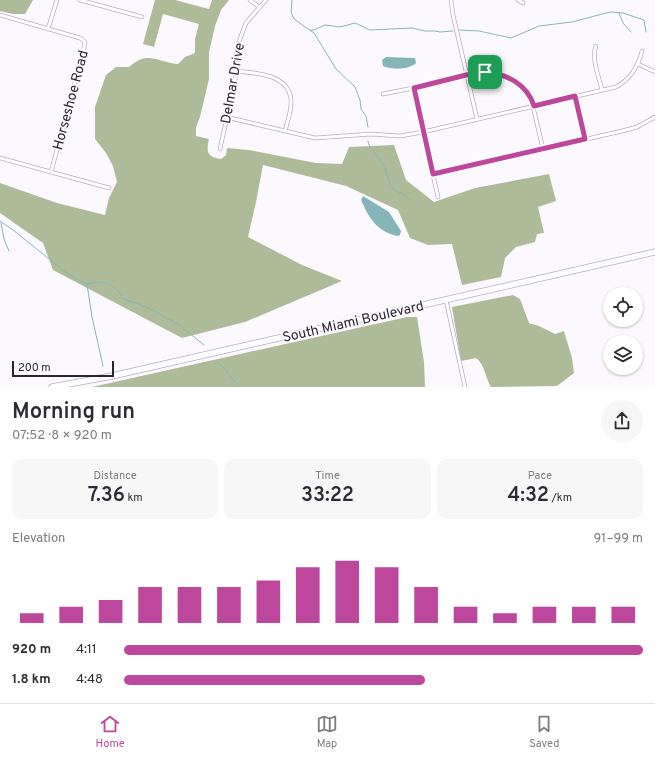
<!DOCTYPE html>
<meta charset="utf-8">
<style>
:root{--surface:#fff;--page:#f7f7f7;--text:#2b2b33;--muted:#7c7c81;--line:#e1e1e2;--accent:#bd479d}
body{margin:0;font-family:Overpass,sans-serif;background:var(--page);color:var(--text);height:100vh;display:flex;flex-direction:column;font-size:15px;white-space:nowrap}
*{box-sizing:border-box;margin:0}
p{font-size:13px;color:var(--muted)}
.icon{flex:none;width:22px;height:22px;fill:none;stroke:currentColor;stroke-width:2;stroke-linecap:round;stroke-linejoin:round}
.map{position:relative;height:387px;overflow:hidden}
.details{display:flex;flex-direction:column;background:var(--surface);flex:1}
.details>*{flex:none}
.buttons{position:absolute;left:603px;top:287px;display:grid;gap:8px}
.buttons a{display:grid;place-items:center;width:40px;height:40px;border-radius:50%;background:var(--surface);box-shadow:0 1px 3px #0004;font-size:20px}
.scale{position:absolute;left:12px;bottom:10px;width:102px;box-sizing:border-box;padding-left:4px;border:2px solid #2c2530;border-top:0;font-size:11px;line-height:14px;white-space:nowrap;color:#2c2530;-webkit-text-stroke:3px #fcf9fe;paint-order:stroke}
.pin{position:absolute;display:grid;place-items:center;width:34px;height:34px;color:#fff;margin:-17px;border-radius:8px;box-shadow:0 2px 6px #0006}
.round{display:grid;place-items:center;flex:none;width:42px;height:42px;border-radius:21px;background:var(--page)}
.summary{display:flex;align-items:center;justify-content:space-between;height:68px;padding:0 12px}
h1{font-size:22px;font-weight:600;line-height:30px}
.stats{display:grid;grid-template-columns:repeat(3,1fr);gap:6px;height:68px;padding:4px 12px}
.stats div{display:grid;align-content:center;border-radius:10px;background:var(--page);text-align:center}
.stats b{font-size:20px;font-weight:600}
.stats small{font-size:11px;font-weight:400}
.stats p{font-size:11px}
.chart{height:112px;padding:8px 12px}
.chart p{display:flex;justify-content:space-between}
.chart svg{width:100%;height:72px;margin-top:4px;stroke:var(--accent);stroke-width:6}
ul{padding:0 12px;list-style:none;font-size:13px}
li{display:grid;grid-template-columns:64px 48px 1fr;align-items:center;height:30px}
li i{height:10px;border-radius:5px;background:var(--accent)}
.tab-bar{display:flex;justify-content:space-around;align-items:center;height:56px;border-top:1px solid var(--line);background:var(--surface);font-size:11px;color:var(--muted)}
.tab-bar a{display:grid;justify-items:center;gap:2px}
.tab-bar .active{color:var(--accent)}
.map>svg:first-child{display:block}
.forest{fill:#adbb99}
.water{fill:#86b5b9}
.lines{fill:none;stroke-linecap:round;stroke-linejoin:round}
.stream{stroke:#86b5b9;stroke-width:1}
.street-casing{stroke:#bba9c4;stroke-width:4.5}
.highway-casing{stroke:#bba9c4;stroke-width:7}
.street{stroke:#fff;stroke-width:3}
.highway{stroke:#fff;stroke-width:5.5}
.route-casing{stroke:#fff;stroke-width:8}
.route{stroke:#bd479d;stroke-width:5}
.labels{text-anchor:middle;stroke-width:3.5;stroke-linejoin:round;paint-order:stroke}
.street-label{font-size:14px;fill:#2c2530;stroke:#fcf9fe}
</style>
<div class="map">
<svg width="655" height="387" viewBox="0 0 655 387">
<rect width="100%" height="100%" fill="#fcf9fe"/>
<path class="forest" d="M0,0H33L25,14H13L0,11Z
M155,0H175L209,9L212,0H229L221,10L215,26L209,52V79L200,117L196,127V136L209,139C206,152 207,157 221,159L226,155L227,148L249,150L316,163L342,164L349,147L394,145L406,180L434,202L475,188L549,174L556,201L538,207L544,233L537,234L535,242L516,247L505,258L501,277L462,285L452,244L428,245L410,238L398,210L346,186L263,165L256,202L248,237L302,265L342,281L245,322L182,338L53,270L43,243L0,213V183L57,203L105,215L109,198L117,182L113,166L106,153L95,139V107L106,75L116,67H129C148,50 156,62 178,64L185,57L195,53V39L199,24L163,14L154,47L143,44Z
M513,295L520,299L529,323L539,326L555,334L564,331L572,358L574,373L557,386L491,387C485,377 485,365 476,358L461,361L452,307Z
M407,317H417L424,362L425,387H92Z"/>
<path class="water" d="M386,57L415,58L416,63C408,70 393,70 383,66L382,60Z
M363,196L389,212L401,231L400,235L398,236C377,232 369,218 361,200Z"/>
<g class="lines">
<path class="stream" d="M292,0L291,12L294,19L314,33L336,69L355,87L360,100L361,109L366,116L368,127
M619,13L623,23L631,32
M311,30H314L325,25L340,27L355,23L370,30L412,28L425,31H435L440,32L453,31
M459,30L479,31L511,38L539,26L572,22L610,12L623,13L644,20L646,32
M368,141C369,149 376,153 380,160C386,168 387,178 391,187L411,200
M0,221L13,230L68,274L78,280L86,284L98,282L107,283L114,287L124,299L149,308L179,325L204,345
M1,223L4,239L9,251
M87,284L92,317L103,366
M216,361L224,368L239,387"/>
<g class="street-casing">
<path id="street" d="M80,0L142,17
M250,0L259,7
M451,0L453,15L477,119
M518,0L523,3
M0,15L80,38L85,42L84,48L51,172
M48,29L57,0
M596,46C591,58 599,77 602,90
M638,64L655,72
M236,71C256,73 289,74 291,100C292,111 287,122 285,131
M413,88L438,197
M383,94L413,88L476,73H494L502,75L511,79L527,90L531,98L543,149
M575,96L585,139
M226,117L315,138L371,134L400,136L423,132L616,87C631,79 638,67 642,51
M220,149L235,81L237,48L241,36L246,23L266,0
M0,158L109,188
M433,174L622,131L637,127L655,117
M446,300L465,387"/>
</g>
<g class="highway-casing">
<path id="highway" d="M52,387L112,376L655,252"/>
</g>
<use href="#street" class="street"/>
<use href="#highway" class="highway"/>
</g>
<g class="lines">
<g class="route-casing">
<path id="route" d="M485,72C507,74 527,84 534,106L575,96L585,139L433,174L414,88L466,75Z"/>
</g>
<use href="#route" class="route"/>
</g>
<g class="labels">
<g class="street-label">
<text transform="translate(232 83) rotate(-80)" y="5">Delmar Drive</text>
<text transform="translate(70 100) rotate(-75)" y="5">Horseshoe Road</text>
<text transform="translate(353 321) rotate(-13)" y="5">South Miami Boulevard</text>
</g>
</g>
</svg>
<div class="buttons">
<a><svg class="icon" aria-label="locate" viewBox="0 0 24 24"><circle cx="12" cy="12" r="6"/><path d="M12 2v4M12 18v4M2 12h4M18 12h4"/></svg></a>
<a><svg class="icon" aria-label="layers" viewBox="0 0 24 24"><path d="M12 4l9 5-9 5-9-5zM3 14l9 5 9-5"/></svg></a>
</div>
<div class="scale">200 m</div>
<div class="pin" style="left:485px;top:72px;background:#1e9e55"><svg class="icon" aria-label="arrive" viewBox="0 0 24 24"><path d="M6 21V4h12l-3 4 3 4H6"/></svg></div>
</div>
<section class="details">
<div class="summary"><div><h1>Morning run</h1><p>07:52 · 8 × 920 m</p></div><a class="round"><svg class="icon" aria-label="share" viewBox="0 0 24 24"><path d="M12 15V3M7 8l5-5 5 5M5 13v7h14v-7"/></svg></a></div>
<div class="stats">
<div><p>Distance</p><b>7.36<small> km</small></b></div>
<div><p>Time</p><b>33:22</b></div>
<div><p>Pace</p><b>4:32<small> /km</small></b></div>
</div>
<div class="chart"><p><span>Elevation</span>91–99 m</p>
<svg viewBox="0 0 160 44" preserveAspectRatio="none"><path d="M5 44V38M15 44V34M25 44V30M35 44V22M45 44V22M55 44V22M65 44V18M75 44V10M85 44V6M95 44V10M105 44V22M115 44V34M125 44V38M135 44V34M145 44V34M155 44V34"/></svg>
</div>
<ul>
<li><b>920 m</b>4:11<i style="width:100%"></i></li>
<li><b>1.8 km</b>4:48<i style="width:58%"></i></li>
</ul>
</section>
<nav class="tab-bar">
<a class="active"><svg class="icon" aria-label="home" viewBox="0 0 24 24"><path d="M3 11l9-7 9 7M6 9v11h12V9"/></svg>Home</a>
<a><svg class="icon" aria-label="map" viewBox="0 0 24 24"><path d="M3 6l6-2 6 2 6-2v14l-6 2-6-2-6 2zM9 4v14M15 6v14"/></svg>Map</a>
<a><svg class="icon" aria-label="saved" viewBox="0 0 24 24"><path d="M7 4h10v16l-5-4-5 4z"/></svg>Saved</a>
</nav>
